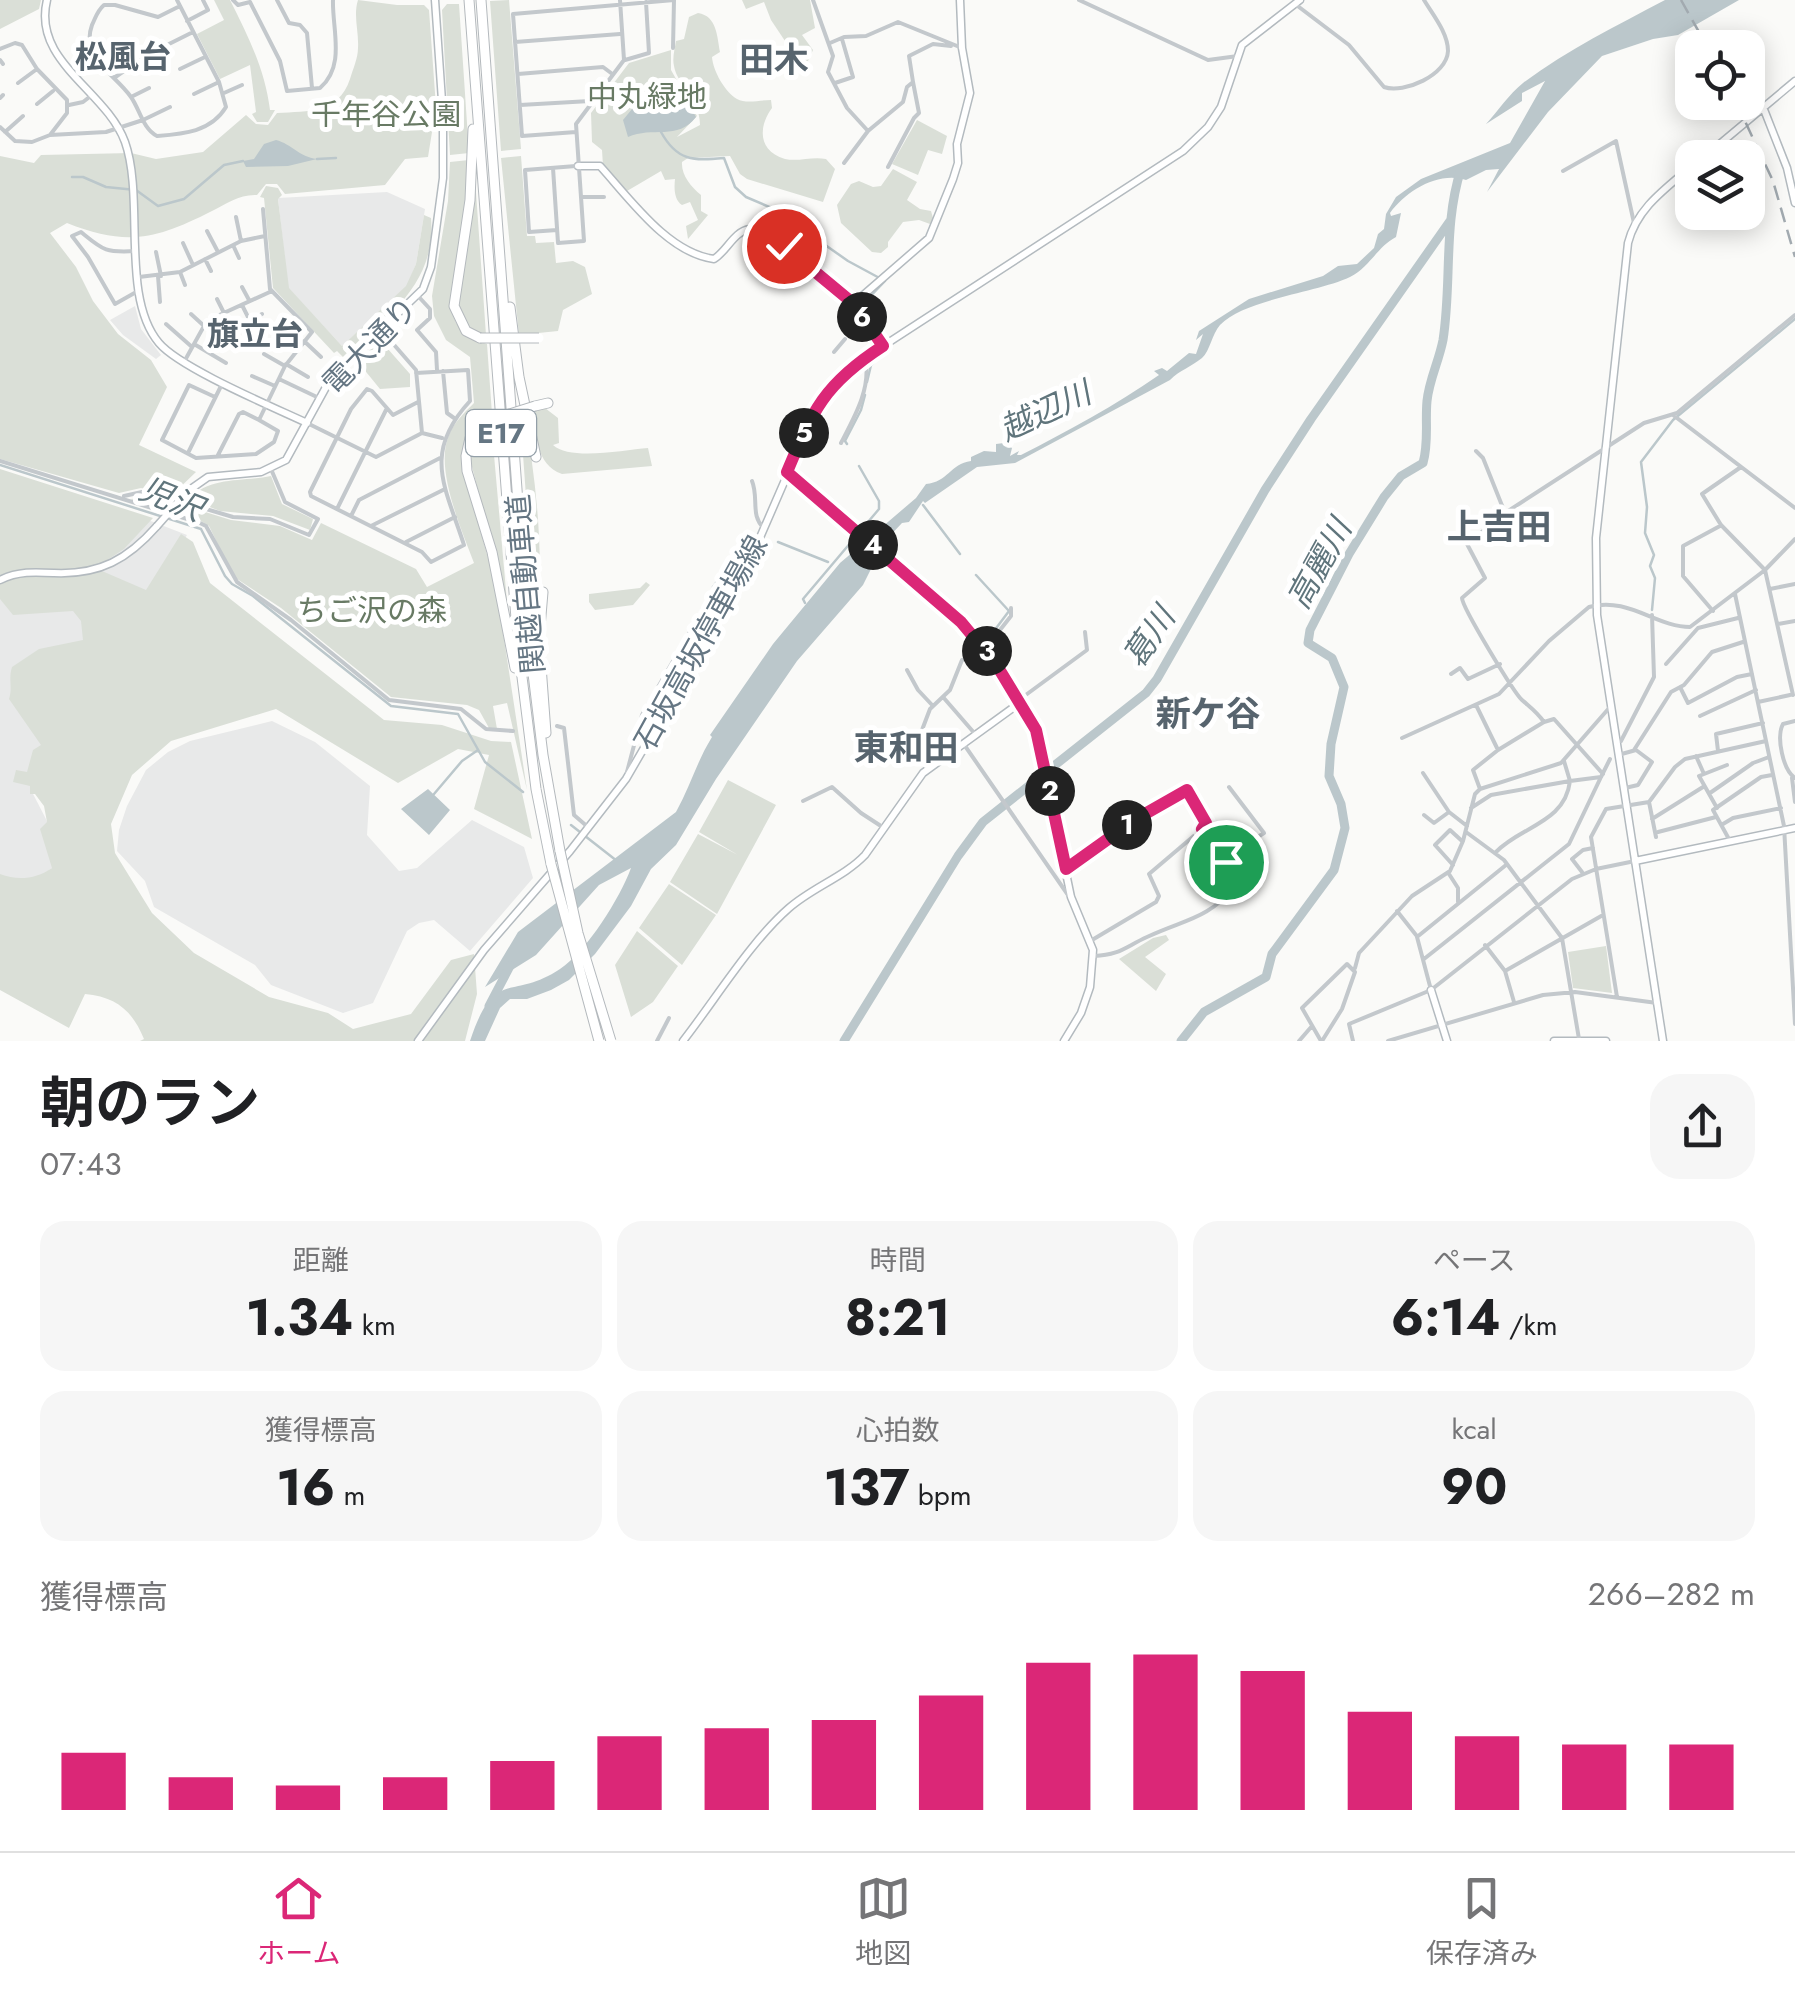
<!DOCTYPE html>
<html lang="ja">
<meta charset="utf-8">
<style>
:root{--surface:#fff;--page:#f6f6f6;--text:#202124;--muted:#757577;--line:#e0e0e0;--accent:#db2777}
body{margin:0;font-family:Jost,"Noto Sans JP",sans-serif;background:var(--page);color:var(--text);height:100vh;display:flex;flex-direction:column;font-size:38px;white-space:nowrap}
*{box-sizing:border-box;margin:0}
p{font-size:32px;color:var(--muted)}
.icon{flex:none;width:55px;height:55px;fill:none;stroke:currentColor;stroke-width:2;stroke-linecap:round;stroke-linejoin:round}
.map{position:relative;height:1041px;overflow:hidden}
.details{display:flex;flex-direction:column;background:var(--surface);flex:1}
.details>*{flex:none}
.tools{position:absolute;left:1675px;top:30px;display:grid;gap:20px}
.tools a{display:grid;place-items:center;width:90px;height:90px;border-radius:20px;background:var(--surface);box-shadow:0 5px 25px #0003;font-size:50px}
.pin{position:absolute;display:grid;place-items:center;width:85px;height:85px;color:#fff;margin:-42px;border:5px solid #fff;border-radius:50%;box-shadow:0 2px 10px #0007}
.km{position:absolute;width:50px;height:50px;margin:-25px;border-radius:50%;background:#222;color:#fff;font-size:28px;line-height:50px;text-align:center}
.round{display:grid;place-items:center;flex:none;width:105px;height:105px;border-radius:30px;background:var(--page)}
.overview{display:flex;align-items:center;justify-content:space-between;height:170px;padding:0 40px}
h1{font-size:55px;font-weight:700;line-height:75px}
.figures{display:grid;grid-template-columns:repeat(3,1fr);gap:15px;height:170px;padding:10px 40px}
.figures div{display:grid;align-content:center;border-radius:25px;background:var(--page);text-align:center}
.figures b{font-size:50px;font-weight:700}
.figures small{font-size:28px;font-weight:400}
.figures p{font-size:28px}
.chart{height:280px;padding:20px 40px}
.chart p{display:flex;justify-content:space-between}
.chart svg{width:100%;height:180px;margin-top:10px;stroke:var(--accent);stroke-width:6}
.tabs{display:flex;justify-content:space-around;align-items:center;height:140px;border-top:2px solid var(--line);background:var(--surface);font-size:28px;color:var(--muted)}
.tabs a{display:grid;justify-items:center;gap:5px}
.tabs .selected{color:var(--accent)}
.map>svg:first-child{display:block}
.built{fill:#e8e9e9}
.green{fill:#dadfd7}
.water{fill:#bbc7cb}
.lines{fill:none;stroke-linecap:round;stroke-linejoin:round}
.stream{stroke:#bbc7cb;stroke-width:2.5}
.river{stroke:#bbc7cb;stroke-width:9}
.secondary-casing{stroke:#b3babf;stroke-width:9}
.highway-casing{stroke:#b4b9bd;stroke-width:11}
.street{stroke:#c3c8cc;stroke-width:4}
.secondary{stroke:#fff;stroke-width:6}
.highway{stroke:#fff;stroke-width:9}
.rail{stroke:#a2aab0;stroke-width:2.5;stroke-dasharray:15 8;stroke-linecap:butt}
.secondary-bridge-casing{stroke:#b3babf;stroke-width:9;stroke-linecap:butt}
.highway-bridge-casing{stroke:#b4b9bd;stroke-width:11;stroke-linecap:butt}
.secondary-bridge{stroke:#fff;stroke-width:6}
.highway-bridge{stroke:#fff;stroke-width:9}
.route-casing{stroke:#fff;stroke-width:20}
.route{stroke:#db2777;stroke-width:12}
.labels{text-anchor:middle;stroke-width:10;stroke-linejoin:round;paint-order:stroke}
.shield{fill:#fff;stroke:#939fa8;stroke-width:2.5}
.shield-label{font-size:28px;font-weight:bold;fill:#657683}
.park-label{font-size:30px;fill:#687a64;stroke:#fff}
.street-label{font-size:30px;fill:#657683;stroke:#fff}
.neighbourhood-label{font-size:32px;font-weight:bold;fill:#57646e;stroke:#fff}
.water-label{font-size:32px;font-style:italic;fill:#60757c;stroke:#fff}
.quarter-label{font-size:35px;font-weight:bold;fill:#57646e;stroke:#fff}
</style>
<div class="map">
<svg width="1795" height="1041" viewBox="0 0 1795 1041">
<rect width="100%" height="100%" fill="#fafaf8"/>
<path class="built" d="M387,192L425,209L416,264L407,286L342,346L288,288L278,198Z
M135,306L141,329L161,355L156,359L123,335L110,320Z
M0,473L117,508L187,535L30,788L48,823L59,863L0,905Z
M272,721L315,742L370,786L367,835L399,871L417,868L472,820L524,847L533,878L470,951L434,920L419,923L407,931L373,1003L343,1013L271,985L255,965L154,907L145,881L117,851L119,830L127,806L146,770L168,752L190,741Z"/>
<path class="green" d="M0,0H41L39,9L0,29Z
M214,0H230C248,36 265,69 270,110H275L268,122H257L252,114L256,112L250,65L220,79L197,34L224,20Z
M358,0L397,5H424L429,10L436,107L428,157L405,159L385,185L285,194L277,184H266L257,195C240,194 226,204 212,211C157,239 127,247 67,223L50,233L76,267L93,301L118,334L151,360L167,387L139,445L196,472L172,495L141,488L119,493L0,459V156L34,163L41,155L131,153L156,159L203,152L246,115L256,124L268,125L277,113C309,111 338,114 350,79C353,69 358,58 358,48C359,31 353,16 358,0Z
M509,0L521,149L501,151L490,1Z
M742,0H810L815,28L802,35L813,50L808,61H794L791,50L771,20L764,2L746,9Z
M447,4H459L469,153L450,155L442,10Z
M698,13C717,16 717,36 720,52L712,57C713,71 725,92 737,99C746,104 761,100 771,100L772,108C758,127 758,151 785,159C799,162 812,156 826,159L835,169L823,202L747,179L740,174L730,156L688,158L682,162C681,175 691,187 701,195V211L708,215L688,239L686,226L698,220L690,202L682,205C674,200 674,188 675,179L665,180L661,171L627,191L603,166L602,150L592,142L591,113L629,63L671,50V70L697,116L677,137L700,125C700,98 677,85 674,66C672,58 675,48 676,41L684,39L689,17Z
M917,120L947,136L942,154L928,150L918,175L892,164Z
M521,156L527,236H535L536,243L554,242L556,263L573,261L585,267L592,294L563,310L558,331L519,335L501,158Z
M469,160L463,229L450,308L456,323L469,338L487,344L492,414C469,424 463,442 462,466L496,586L527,790L507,703L493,706L497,729L489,728L479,710L467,705L391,697L281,608L234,577L209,526L196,518L130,499L160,498L231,520L280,526L312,540L321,523L416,569L427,587L474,563C462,531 437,474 447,441C451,425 463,414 474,403L470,357L446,340L434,316L432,296L448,201L450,162Z
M893,169L917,182L907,200L920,209L931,211L933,218L930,224L919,220L903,222L888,242V247L881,253L872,252L841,223L837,205L851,184L859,181L873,187L881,186Z
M475,178L486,335C469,331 464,321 459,306Z
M266,186L278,188L282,195L278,199L289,288L342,346L406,286L416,264L424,215L431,218C437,283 386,319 343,357L337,351L334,353L273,288L264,198L260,197Z
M380,340L410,374V387L380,389L358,362Z
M545,408L558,418L559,443L553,445C570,461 624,450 648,448L652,466L562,474C535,464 537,435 533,410Z
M524,412C537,485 545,561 536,635L520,413Z
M491,421L507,602L470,459C473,442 476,431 491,421Z
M0,469L153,518L124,549L95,568L146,590L181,534L193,542L210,583L384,720L442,725L491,741L511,742L532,839L474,809L489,755L458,749L398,783L276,709L171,741L132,775L111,824L115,853L152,913L194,953L269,997L328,1013L353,1029L411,1014L451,960L474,954L477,994L465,1041H140L144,1039C132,1010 116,997 85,994L69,1028L0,990V874C18,881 36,879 52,868L40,829L47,822L44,806L35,794H30V786L13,782L16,770L27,772L33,750L41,745L9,699C13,687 8,680 12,667L39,649L83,640L81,621L73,611L13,615L0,599Z
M271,476L282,504L313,519L310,530L273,516L220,511L189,499C210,476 242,482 271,476Z
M646,582L650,585L633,605L595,610L589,602V594L640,588Z
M728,780L776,805L717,914L670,882L698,834L738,855L699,832Z
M669,884L716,915L682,965L639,928Z
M637,931L678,966L653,1002L631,1017L615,965Z
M1166,935L1169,940L1145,957L1166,974L1156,991L1119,959L1153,938Z
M1606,946L1612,993L1573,988L1568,952Z"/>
<path class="water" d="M1665,0H1739L1678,35L1653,39L1602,56L1548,112L1487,192L1499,169L1486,170L1466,180C1438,171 1406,191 1390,213L1391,216L1401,213L1396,237C1377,247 1370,267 1350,277C1316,293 1245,299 1220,325C1212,334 1210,351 1202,358C1191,367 1180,370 1170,380L1015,463L977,467L925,503L923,501L909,522L902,523L885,541L863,585L797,661L716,779L676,845L651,869L631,906L595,954L569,980L551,990L527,999H510L500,1008L485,1041H470C495,966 510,1002 560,969C587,951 620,898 631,868L599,885L536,955L485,987L518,932L676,812C690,787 697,761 712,737L710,735L773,644L840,563L916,498L926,484C948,482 950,464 971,461V457L984,451L996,452V444L1004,443L1012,448L1010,456L1019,451L1017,455H1021C1068,431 1116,405 1159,375L1154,371L1162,368L1167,371L1189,353L1196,354L1203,334L1196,340L1199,331L1249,299L1323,276L1338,266L1357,264L1374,248L1378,234L1384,229L1386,214L1396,197L1421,179L1510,143L1545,81L1522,93V101L1486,124C1498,111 1509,94 1523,83C1567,50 1616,26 1665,0Z
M646,92C666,94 687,97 696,117C678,141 652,126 628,137L623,120Z
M276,140C292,144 299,157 317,159L288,166L246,167L243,161L254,159L264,144Z
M428,789L450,810L429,835L401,809Z"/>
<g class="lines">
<path class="stream" d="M661,132C677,161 693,161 724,158L735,187L746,197L774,209L848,261L885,281L862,305V311L874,328
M317,159L336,158
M72,177H83L106,187L136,190L158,206L184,199L224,165L243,161
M867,382L871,365L884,353
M847,444L845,441L861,410L865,395
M0,465L201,529L225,576L232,584L253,596L391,706L458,714L485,762L523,792
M923,505L960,554
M778,542L828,562
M976,575L1009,611L988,639
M713,587L730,564L747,532L750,533
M805,603L803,599L879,509V501L859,466
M1652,610L1655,578L1650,566L1654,555L1645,533L1647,507L1641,462L1673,420L1795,319
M434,794L462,761L478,750
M571,825L617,861"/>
<path class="river" d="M489,1006L510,966
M844,1041L958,856L983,822L1146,693L1157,679L1265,490L1311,419L1450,221
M1181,1041L1204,1012L1266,977L1272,954L1334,870L1345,828L1341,804L1329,776L1331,744L1344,687L1332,658L1308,643L1310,630L1349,554L1384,497L1401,476L1423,463C1429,442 1425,422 1427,401C1429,380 1439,361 1443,340C1452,283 1443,225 1461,169"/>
<g class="secondary-casing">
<path id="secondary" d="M47,0C32,62 106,90 125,142C145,198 120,297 159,343C180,368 273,407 307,423
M1763,107L1787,168L1795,203
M1703,158L1795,81
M578,166H600C630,199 668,253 714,259C727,251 734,231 750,229C770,226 837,288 853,304
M883,346L853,304L929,238L953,179L958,163L957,144L970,93L962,48L960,0
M787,472L967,628L997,664L1036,729L1071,897L1093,950L1090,987L1081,1013L1064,1041
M188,491L208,477L261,472L286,460L331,378L423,289L431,267L443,178V115L435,0
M0,580C18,571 35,572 54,573C100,575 128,559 157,526
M1635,861L1795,828
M1431,990L1447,1041
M418,1041L484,950L570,851L626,779L742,579L818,404L839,378L877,350L1183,151L1208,127L1221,107L1242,45L1300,0
M683,1041C715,1000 751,941 789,908C813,887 844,877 865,855L923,773L1021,702
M1554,1041H1606
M1663,1041L1597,615L1596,538L1628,243C1637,208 1665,189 1692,166"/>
</g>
<g class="highway-casing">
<path id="highway" d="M469,0L518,645L536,789L551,864
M481,0L527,625L543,755L560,851
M473,129L470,200L454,306L466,331L480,338
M510,307L519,377L536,457
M535,406L548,403
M484,422L470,438L466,456L467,471L492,552L515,668
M543,592L539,639L546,733"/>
</g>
<path class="street" d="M177,0L219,82L226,107C211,132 183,134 157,136C143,129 140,110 131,97C114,73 80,58 92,25C96,17 97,11 104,5H115L158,17L180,6
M233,0L238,5L250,2L280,61L287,91L320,88C346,66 332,29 333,0
M277,0L289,23L300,25L307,33L312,88
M813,0L833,56L828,72L847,108L868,131
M1079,0L1208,60L1238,56
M1295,4L1349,45L1384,87C1404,94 1447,75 1448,51C1448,33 1433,15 1424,0
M187,21L208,10L203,0
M515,42L620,34
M830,43L844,37L866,36L898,22L962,48
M167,45L193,32
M0,49L15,43L22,45L37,69L67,100V113L50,135
M96,58L117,39
M0,60L3,64
M625,60L649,53L646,2
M180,69L205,57
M518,74L603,67L611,73
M114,78L141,59
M18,83L37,69
M835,83L853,77L842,39
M224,93L242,85
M194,94L219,82
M131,97L149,88
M0,98L3,95
M37,104L53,91
M69,105L83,102L92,95
M520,105L590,101
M0,127L15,141L32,142L50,135L106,132L143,120L170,107
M5,132L23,116
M576,132L522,136L513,14L674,0L673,48
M844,163L868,131L903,102L907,87L913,82L909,56L933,44L951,46
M888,167L914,118L919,113L913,82
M553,168L558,243L584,241L576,124L624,60L620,0
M1563,171L1616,141L1634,223
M581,197H604
M236,217L241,241
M557,230L529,232L525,170L576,166
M207,231L218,252
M183,243L193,265
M233,245L239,258
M136,251C105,253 103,250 81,232L72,236L88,257L115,304L138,291
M156,252L161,276
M205,259L211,271
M180,272L185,285
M158,276L160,302
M139,277L180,272L241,241L265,236
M242,287L249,300
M418,296L430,309V318L417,330L436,352L437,370
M217,299L224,313
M242,305L248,317L253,319L262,314
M191,314L203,325
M215,317L225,333L237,342
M166,324L192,347
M382,331L416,370L422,433L442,438
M280,332L297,347
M304,341L321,357
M194,344L226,363
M834,352L845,339
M264,354L285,366
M184,362L204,326L215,317L272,291
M286,364L308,377
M443,371L447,413L454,418
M416,373L468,370L470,401C422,453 445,486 464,545L431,562L422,552L311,496L310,492L351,409L367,389L372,391L393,415L418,402
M252,376L275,386
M279,379L319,398
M215,397L189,385L162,440L196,458L256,454L274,442L278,431L259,420L285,366L312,332L270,289L263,209
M1673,415L1795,508
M307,423L376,457L422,433
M841,443C854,418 872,387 865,359
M1476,451L1483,458L1505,513
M188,453L221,386
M218,455L239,414L243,412L259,420
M0,461L200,523L206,526L237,582L291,620L389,700L461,709L486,729L513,731
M1741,467L1702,494L1721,525L1765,570L1793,695
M752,481C759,498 750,516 764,528
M124,496L142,492L159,495L233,517L270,519L309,535L318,519L285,502L271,469
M337,509L386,410
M351,516L359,500L440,458
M371,526L445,489
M406,542L455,517
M1770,589L1795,584
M1735,594L1784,826L1795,1024
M1011,608V616L989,644L1023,697
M1713,611L1683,576V546L1720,526
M1778,624L1795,621
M1666,664L1698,628L1738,618
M907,670L918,690L933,706
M1451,674L1460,668L1468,679L1500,664
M1680,687L1688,703L1737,677L1752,674
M943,697L976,735
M1023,697L1087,650L1085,632
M1758,702L1790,695
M1476,705L1498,750L1544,722
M1700,716L1756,690
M1795,721L1783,724C1776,737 1783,770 1795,778
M557,726L564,728L574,815L589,828
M1402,738L1499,694L1549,641L1589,607C1628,596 1656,627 1690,627L1765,570L1795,539
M1621,741L1654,677L1652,615
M963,743L1068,895
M1634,750L1671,692L1684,685L1712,652L1743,642
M1718,751L1716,734L1763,723
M1618,755L1636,750L1652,762L1638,785L1625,788
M1696,756L1704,774
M931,765L922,747V730L930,709L950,690L962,660L970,658L981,665L997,664
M627,772L642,715L703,609L745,567
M1423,773L1449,812
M1603,774L1554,719L1544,722C1537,712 1531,708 1522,700C1514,693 1462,607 1462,598L1485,578L1467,544L1505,513L1644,423L1677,413L1795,315
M1792,778L1795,802
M1480,789L1473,770L1498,750
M1710,793L1753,763L1769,757
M803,801L832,787L861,813L884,828
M1471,808L1491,795L1570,781L1564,761
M1717,808L1699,776L1727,765
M1424,815L1434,823L1449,812L1467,826
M1652,819L1703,787
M1206,823L1219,829L1239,848
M1723,824L1733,818L1781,808
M1466,832L1504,860L1562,938L1579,1039
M1658,832L1716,817
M1656,837L1649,802L1675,767L1685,759L1766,741
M1730,841L1713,810L1761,777L1772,775
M1496,852C1521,826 1565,823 1570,781L1601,777L1610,759
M1225,858L1264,833L1229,787
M1453,865L1435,845L1450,830L1462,841
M1065,869L1136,819L1187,791L1206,823L1202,829L1224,854L1238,885C1204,921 1188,918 1147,937C1125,947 1120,955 1094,956
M1582,872L1572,859L1583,850L1593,848
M1449,874L1458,888V902
M1397,911L1416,935
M1092,940L1156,902L1159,896L1149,874L1202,829
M1485,945L1505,971L1514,1002
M1424,959L1569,844L1601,777
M1355,968L1359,953L1412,896L1450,871L1463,841L1475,794L1480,789L1561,763L1610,707
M1505,971L1603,915
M1431,990L1417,937L1506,865
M1617,997L1591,837L1606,809L1649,802
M657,1041L669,1018
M1299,1041L1312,1026
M1321,1041L1302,1008L1347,964L1355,972L1342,1009L1322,1041
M1353,1041L1349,1024L1431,990L1572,879L1596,869L1635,861
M1388,1041L1543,995L1575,992L1657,1003"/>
<use href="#secondary" class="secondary"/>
<use href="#highway" class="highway"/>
<path class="rail" d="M1681,0L1708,48
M1736,102L1773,181L1795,257"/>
<g class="secondary-bridge-casing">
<path id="secondary-bridge" d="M157,526L188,491"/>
</g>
<g class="highway-bridge-casing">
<path id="highway-bridge" d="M480,338H539
M484,422L535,406
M560,851L578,933L611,1041
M551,864L599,1041"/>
</g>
<use href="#secondary-bridge" class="secondary-bridge"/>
<use href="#highway-bridge" class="highway-bridge"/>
</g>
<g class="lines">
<g class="route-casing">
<path id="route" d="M784,246L854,304L883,346C824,384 813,410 787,472L961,622L996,664L1036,730L1066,869L1136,819L1187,790L1206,823L1202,829L1219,846L1226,862"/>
</g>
<use href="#route" class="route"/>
</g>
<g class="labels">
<rect class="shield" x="466" y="410" width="70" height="46" rx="8"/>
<g class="shield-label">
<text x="501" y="443">E17</text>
</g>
<g class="park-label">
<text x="647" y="107">中丸緑地</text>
<text x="386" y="125">千年谷公園</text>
<text x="372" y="621">ちご沢の森</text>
</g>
<g class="street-label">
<text transform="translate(370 346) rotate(-46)" y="10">電大通り</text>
<text transform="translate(526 584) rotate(-95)" y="10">関越自動車道</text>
<text transform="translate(701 643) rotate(-61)" y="10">石坂高坂停車場線</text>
</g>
<g class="neighbourhood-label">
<text x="123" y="68">松風台</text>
<text x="255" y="345">旗立台</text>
</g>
<g class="water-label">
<text transform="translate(1045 411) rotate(-25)" y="11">越辺川</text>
<text transform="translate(171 499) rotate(22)" y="11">児沢</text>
<text transform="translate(1319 564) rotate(-61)" y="11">高麗川</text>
<text transform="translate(1149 637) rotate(-56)" y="11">葛川</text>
</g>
<g class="quarter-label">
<text x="774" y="72">田木</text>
<text x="1499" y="539">上吉田</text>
<text x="1208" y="726">新ケ谷</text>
<text x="906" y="760">東和田</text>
</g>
</g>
</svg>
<div class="tools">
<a><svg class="icon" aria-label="locate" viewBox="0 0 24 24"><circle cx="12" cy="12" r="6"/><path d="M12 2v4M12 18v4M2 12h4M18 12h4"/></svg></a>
<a><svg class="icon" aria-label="layers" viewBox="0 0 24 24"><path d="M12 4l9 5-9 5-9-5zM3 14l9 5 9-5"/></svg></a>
</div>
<div class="pin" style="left:1226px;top:862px;background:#1e9e55"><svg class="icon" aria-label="arrive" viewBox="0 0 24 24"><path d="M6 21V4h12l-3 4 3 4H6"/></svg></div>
<div class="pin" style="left:784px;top:246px;background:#d93025"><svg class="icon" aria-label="check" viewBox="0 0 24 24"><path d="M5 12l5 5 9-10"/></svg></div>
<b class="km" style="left:1127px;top:825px">1</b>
<b class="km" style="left:1050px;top:791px">2</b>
<b class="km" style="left:987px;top:651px">3</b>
<b class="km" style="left:873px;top:545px">4</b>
<b class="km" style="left:804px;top:433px">5</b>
<b class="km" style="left:862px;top:317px">6</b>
</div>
<section class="details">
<div class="overview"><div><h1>朝のラン</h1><p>07:43</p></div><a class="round"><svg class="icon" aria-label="share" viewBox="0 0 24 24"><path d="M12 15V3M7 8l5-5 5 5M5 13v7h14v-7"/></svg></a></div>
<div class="figures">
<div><p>距離</p><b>1.34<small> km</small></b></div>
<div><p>時間</p><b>8:21</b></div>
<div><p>ペース</p><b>6:14<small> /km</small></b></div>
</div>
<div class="figures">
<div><p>獲得標高</p><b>16<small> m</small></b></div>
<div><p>心拍数</p><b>137<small> bpm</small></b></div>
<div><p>kcal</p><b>90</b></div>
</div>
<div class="chart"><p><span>獲得標高</span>266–282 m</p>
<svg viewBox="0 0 160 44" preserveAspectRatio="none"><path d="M5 44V30M15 44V36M25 44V38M35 44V36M45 44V32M55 44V26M65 44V24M75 44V22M85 44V16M95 44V8M105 44V6M115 44V10M125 44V20M135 44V26M145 44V28M155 44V28"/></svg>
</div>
</section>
<nav class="tabs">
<a class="selected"><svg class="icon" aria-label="home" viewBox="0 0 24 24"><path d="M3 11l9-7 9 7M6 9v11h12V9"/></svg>ホーム</a>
<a><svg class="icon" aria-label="map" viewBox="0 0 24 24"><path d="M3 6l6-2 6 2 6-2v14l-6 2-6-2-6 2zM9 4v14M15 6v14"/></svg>地図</a>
<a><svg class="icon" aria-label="saved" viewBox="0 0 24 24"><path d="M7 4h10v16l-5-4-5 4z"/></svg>保存済み</a>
</nav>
